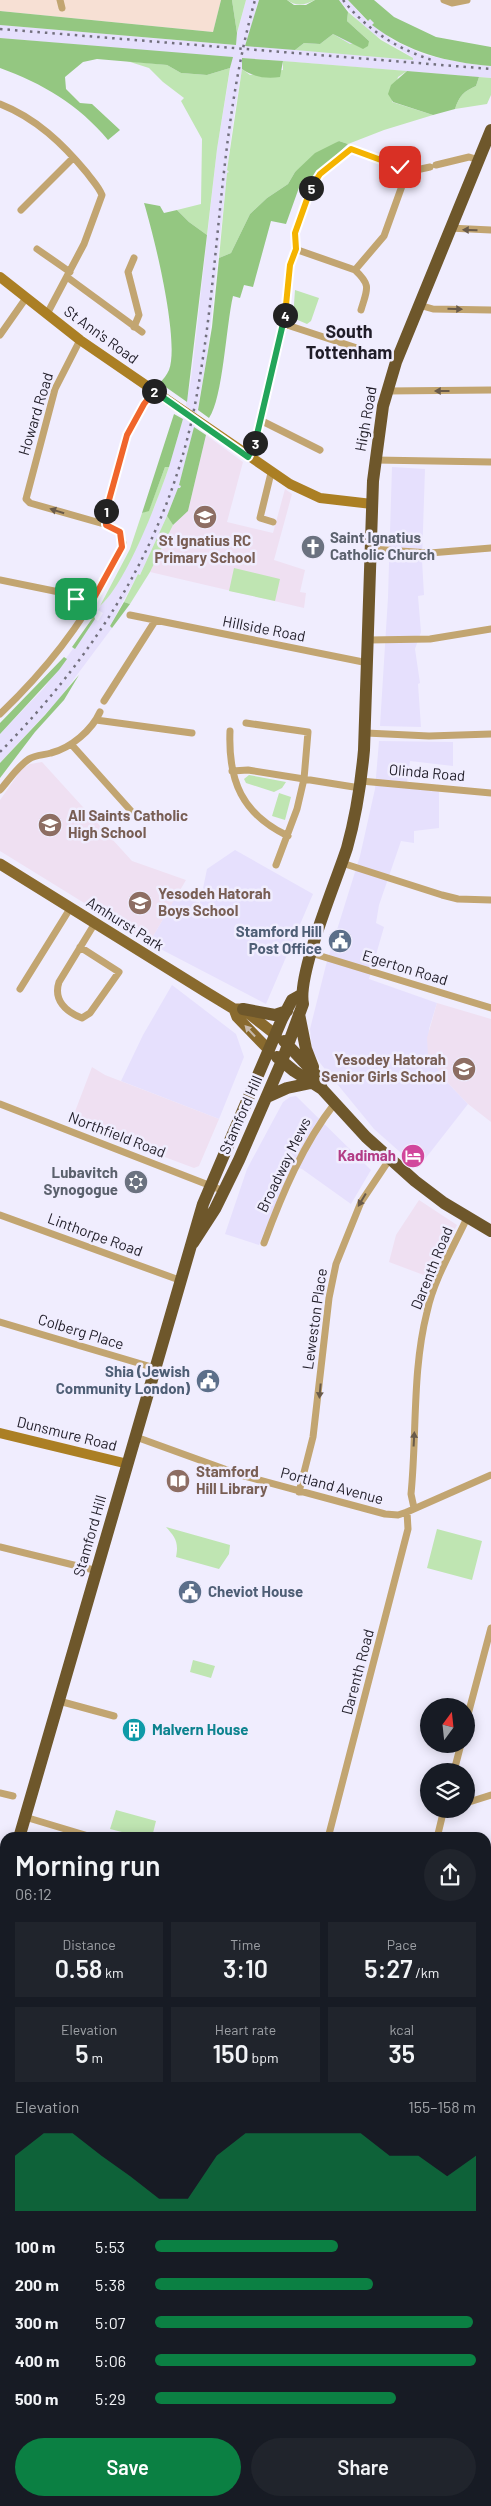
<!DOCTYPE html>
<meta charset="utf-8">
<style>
:root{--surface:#171b24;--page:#20242c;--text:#f1f3f6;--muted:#9ea1a6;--accent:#0b8043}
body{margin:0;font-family:Barlow,sans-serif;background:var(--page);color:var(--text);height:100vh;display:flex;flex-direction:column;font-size:19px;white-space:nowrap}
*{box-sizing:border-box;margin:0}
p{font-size:16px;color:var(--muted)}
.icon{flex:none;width:28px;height:28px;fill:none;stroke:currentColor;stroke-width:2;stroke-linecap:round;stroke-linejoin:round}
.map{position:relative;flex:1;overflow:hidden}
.details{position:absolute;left:0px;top:1832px;width:491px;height:674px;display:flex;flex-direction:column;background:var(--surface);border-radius:15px 15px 0 0;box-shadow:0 2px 12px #0003}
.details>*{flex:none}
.needle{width:32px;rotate:15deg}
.fabs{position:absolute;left:420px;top:1698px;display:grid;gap:10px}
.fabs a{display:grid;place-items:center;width:55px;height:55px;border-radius:50%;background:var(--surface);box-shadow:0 2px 12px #0003;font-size:25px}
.pin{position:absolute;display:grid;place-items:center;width:42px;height:42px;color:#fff;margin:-21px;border-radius:10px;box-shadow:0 2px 8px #0006}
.km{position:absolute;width:25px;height:25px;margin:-12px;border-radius:50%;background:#222;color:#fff;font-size:14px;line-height:25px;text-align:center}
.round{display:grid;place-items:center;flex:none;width:52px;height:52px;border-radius:26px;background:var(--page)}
.overview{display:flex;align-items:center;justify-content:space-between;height:85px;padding:0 15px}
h1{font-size:28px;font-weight:600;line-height:38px}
.metrics{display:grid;grid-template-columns:repeat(3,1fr);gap:8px;height:85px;padding:5px 15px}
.metrics div{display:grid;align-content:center;border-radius:0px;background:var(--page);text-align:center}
.metrics b{font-size:25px;font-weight:600}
.metrics small{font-size:14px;font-weight:400}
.metrics p{font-size:14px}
.chart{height:140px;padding:10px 15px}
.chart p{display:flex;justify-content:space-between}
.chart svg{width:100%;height:90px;margin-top:5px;fill:var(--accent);opacity:.7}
.cta{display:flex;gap:10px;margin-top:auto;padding:10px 15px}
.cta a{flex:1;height:58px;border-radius:30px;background:var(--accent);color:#fff;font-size:20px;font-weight:600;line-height:58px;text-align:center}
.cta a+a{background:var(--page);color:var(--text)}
ul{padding:0 15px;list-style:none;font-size:16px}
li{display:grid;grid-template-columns:80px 60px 1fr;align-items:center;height:38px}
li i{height:12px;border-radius:6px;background:var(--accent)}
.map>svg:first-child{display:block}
.built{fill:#e6e0fd}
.industrial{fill:#f7e0d4}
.education{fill:#efe0f2}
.green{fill:#bfe5b2}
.forest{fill:#94c781}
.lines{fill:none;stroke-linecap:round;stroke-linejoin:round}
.street{stroke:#c2a571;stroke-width:7}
.secondary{stroke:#ab7f24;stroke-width:10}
.primary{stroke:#896a2e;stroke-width:11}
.highway{stroke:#6e572b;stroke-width:12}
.rail{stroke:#73707e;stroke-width:2.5;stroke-dasharray:2.5 5;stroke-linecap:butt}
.oneway{fill:#695a49}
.oneway2{fill:#c7b9ab}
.split-1-casing{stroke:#fff;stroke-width:10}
.split-2-casing{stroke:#fff;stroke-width:10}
.split-3-casing{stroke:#fff;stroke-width:10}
.split-4-casing{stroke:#fff;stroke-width:10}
.split-5-casing{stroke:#fff;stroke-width:10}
.split-6-casing{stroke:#fff;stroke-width:10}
.split-1{stroke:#f0652b;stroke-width:6}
.split-2{stroke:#f0652b;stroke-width:6}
.split-3{stroke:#22a559;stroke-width:6}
.split-4{stroke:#22a559;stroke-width:6}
.split-5{stroke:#f5b400;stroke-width:6}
.split-6{stroke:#f5b400;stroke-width:6}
.labels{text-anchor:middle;stroke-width:5;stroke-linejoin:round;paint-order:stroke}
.street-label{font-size:15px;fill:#201d28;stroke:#f0edfe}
.worship-label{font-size:15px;font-weight:bold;fill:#5b616d;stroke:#f0edfe;text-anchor:start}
.education-label{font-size:15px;font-weight:bold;fill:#785e54;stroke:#f0edfe;text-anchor:start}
.service-label{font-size:15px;font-weight:bold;fill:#4e5e75;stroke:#f0edfe;text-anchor:end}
.hotel-label{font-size:15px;font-weight:bold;fill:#b23c85;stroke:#f0edfe;text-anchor:end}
.culture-label{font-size:15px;font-weight:bold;fill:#0d838f;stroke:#f0edfe;text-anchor:start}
.quarter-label{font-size:18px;font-weight:bold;fill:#201d28;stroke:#f0edfe}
</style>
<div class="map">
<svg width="491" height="2506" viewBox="0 0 491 2506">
<rect width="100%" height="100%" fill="#f0edfe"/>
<path class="built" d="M246,0H259L255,11L413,57L368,31L339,0H348L367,21L370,19L374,23L373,25L394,41L425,55L464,63L491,66V78L244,58L233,121L227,169L229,173H227L207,357L192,439L179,485H182L181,488H178L167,516L140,575L138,574L110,626L112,628L59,699L0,763V734L44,688L95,619L98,621L103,613L98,610L122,574L135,550L154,508L169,467L183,419L191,380L217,149L232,58L0,38V25L234,45Z
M392,467L425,469L422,560L424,595L418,596L421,632L415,649L420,683L418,684L421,727L380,726L388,597Z
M379,741L453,742V766L410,761L407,783L439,786V828L414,831V843L401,841L379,905L376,923L384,927L369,979L437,1003L429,1029L428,1055L447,1082L468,1104L418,1168L374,1129L320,1063L312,1050L310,1029L326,965L360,856L375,789Z
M235,850L313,894L266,1004L149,943L178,893L200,903L207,869Z
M172,985L236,1034L244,1057L219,1119L121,1081L143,1035Z
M296,1096L371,1170L351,1204L302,1169L294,1167L278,1198L259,1245L225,1234L247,1169L283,1102L290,1097Z
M5,1943V2093L3,2102H0V1959Z
M0,2329L5,2346V2403L3,2395H0Z"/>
<path class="industrial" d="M0,0H221L213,32L0,11Z
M5,2093V2183L0,2180V2099L3,2102Z"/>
<path class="education" d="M206,435L243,462L227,522L273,533L285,489L292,494L274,560L305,570L300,592L306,593L304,608L150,572L173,525L188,511Z
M42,762L132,861L186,880L149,943L0,851V800L21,770L30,764Z
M437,1003L491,1019V1122L468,1104L447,1082L428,1055L427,1038Z
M92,1067L105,1075L219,1119L199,1166L194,1168L71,1122Z
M419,1200L457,1225L429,1277L389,1262L396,1235Z"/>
<path class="green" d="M232,0H246L237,33Z
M287,0H315C305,5 297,7 287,0Z
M348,12L381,40L413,58V60L295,50L304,43L320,44L333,34L350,44L369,41L347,21Z
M127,61L167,65L181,73L207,75L230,68L217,149L207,235L189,222L177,210L201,204L202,139L181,101L184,98L163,82L149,68Z
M283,61L407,71L398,77L392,102L433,115L384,130L348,144L339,141L295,172L288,184L267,198L250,214L231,253L219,258L227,173L229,172L227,170L242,69L250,75L283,70Z
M479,77L491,78V95L487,104L455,109C459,96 464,91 476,86Z
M295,290L319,298L311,321L307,324L293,318Z
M165,467H169C157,502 127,582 100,606L130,549L142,513L149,510Z
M167,516L173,525L150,572L130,604L124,602L138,574L140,575Z
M234,568L280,579L275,601L229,591Z
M249,775L286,782L282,788L274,792L246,783L244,779Z
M279,793L291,797L285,820L272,816Z
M166,1527L230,1545L229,1554L219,1569L176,1557C179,1542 175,1537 166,1527Z
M437,1529L482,1541L472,1580L427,1568Z
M193,1660L215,1666L211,1678L190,1672Z
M116,1810L156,1821L152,1837H142L110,1829Z"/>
<path class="forest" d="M221,0H232L237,33L236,45L0,25V11L213,32Z
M259,0H287L294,5H306L315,0H339L348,12L347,21L369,41L368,46L363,49L333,34L320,44L304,43L295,50L245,46Z
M348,0H374L394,17L436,37L491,47V66C446,62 409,53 372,25L374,23L370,19L368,21Z
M0,38L233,57L230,68L207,75L181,73L167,65L97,59L83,62L65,77L66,89L80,103L92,104L120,130L108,140C79,105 42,83 0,68Z
M242,58L283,61L280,77C266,79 253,77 242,69Z
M407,71L479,77L476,86C464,91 459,96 455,109L433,115L393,102L388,94L391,85Z
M339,141L348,144L310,180L305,184L301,182L286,224L271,221L253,287L244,285L240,298L233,296C226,326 223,398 209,418L198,410L212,327L219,258L231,253L250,214L267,198L288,184L295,172L315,153Z
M144,203L160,206L164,213L177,210L189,222L207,235L187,402L160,383C163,379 167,375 169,370C180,341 154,236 144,203Z
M174,414L183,419L169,467H165L149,511L142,513Z
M194,427L206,435L188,511L173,525L167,516L178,488H180L181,486L179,485Z
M124,602L130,604L112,628L110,626Z
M94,616L95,619L75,649L72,647Z
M64,657L67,659L59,670L0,734V723Z
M79,675L64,700L35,732L0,778V763L45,715Z"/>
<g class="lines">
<path class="street" d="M60,0L62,8
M444,0L452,3L467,0
M0,104C36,118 63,144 87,173C92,180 99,187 102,195L84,244L47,314
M436,165L469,157L479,160
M21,210L73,158
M449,228L491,230
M37,249L70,272
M295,249L355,270L384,236L407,172
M134,258L128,272L139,315L134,327
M355,270C372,286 367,289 361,310
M67,277L142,332
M419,305L433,309L491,310
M284,324L357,348
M0,335L26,298
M387,391L491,390
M260,420L320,450
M249,457L255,442L284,324L290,265L295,249V233L304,207L320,174L351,149L400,167L407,172L430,167
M375,460L491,462
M271,473L260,518L273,522
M106,525L105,514L127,435L144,404L154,391
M371,549L430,553L491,548
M0,580L59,592L89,607
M130,615L368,663
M369,640L430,639L491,629
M104,701L155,621
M0,714C43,673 79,629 106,577C112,566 120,555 123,543L120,532L111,526L30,503L26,499L55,389L80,340
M96,720L192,733
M246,723L308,732L304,779L360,788
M230,731C228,781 242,814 288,836
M366,733L429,736L491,734
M71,744L132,812
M232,771L248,770L304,779L297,809L276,865
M361,781L491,793
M0,790C9,780 17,767 29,759C35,755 44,755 51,753C71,748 92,730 100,712
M342,863L442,895L458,899L491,900
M80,947L119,972L90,1013L82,1018C66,1012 53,1000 59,982L95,923
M311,953L491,1008
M20,989L71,907
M0,1104L224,1191
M0,1215L182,1281
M264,1243C282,1194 303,1144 335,1103
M0,1322L155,1368
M136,1437L241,1475L385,1514L398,1515L407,1512L491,1475
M299,1492L313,1437L329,1298L336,1264L361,1202L389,1160
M414,1508L411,1494C417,1434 412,1371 427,1312C434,1279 453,1248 467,1218
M0,1547L98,1571
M59,1701L114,1716
M466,1722L491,1628
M454,1771L461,1744
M0,1793L13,1796
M466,1803L491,1795
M25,1817L95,1838
M328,1838L408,1529L407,1512
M437,1838L444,1809
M0,1864L5,1866
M486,1951L491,1953
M486,1990L491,1985
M0,2065L5,2067
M486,2168H491
M0,2186L5,2189
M486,2244L491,2226
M131,2506L134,2501
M238,2506L242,2501
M372,2506L376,2501"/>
<path class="secondary" d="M0,277L80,340L290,484L320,498L372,504
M0,1433L128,1464
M486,2285H491
M0,2341L5,2340"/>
<path class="primary" d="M0,864L206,992L234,1009H243L276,1035
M234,1009L237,1017L269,1050"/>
<path class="highway" d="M243,1009L275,1015L287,1011
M299,1014L306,1049L313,1067
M284,1041L317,1076L322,1089
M277,1057L294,1071L322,1089L366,1137L415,1181L444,1203L491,1231
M267,1097L287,1088L311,1083
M193,1243L215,1209L239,1160L282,1061L303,1004C297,974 336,882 347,848C356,816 361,783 364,750L373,481L383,406L396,362L491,130
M19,1838L203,1204L282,1019L292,1000L301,995
M0,1899L5,1883"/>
<path class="rail" d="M343,0C366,29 397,49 432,60
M0,29L491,69
M0,752C101,649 174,532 198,388C221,259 219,127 255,0
M0,2354L5,2373
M0,2369L5,2390
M24,2501L25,2506"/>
</g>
<defs><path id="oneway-solid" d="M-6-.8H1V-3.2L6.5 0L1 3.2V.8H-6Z" transform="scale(1.25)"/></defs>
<g class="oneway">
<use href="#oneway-solid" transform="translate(470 230) rotate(-179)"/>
<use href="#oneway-solid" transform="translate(455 309) rotate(1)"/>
<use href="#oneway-solid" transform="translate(442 391) rotate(180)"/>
<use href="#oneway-solid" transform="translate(57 511) rotate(-163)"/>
<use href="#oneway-solid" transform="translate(362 1200) rotate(121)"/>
<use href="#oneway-solid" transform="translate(320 1391) rotate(95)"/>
<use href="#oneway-solid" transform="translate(414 1439) rotate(-87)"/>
</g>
<use class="oneway2" href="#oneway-solid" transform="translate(250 1031) rotate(-133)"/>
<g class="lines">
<g class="split-1-casing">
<path id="split-1" d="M76,599L89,607L122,547L120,532L106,525V511"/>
</g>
<g class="split-2-casing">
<path id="split-2" d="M106,511L127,435L144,404L154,391"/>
</g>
<g class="split-3-casing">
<path id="split-3" d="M154,391L248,457L255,443"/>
</g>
<g class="split-4-casing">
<path id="split-4" d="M255,443L285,315"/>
</g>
<g class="split-5-casing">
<path id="split-5" d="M285,315L290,265L296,249L295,233L311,188"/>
</g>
<g class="split-6-casing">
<path id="split-6" d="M311,188L320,174L351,149L400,167"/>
</g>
<use href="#split-1" class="split-1"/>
<use href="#split-2" class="split-2"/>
<use href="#split-3" class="split-3"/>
<use href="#split-4" class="split-4"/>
<use href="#split-5" class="split-5"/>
<use href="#split-6" class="split-6"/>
</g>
<defs>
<g id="school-disc" transform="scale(1.25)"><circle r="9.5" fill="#8d6e63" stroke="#f0edfe"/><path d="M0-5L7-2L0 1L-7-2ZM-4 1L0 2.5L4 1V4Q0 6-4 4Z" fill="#fff"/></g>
<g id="church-disc" transform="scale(1.25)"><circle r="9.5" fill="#6b7280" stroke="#f0edfe"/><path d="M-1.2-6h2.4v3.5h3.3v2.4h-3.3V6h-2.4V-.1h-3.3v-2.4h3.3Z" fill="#fff"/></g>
<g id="civic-disc" transform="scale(1.25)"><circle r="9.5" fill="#5c6f8a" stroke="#f0edfe"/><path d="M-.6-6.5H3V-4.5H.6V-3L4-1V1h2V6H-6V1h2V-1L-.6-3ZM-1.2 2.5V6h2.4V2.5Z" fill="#fff"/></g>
<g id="hotel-disc" transform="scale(1.25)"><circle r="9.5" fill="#d1479c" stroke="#f0edfe"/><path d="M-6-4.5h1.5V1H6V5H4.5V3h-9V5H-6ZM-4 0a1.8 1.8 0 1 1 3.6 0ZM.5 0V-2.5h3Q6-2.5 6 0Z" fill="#fff"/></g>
<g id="synagogue-disc" transform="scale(1.25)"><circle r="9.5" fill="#6b7280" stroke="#f0edfe"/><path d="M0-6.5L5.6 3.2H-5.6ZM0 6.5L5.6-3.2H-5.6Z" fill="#fff"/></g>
<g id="library-disc" transform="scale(1.25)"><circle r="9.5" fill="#8d6e63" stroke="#f0edfe"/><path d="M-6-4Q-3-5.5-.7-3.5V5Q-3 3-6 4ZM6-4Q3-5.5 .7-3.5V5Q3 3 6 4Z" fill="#fff"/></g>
<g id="building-disc" transform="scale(1.25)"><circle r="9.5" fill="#0f9aa8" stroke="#f0edfe"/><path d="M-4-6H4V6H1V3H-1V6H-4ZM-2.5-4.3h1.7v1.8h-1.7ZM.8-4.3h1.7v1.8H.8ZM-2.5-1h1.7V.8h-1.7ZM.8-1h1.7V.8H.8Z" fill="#fff"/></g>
</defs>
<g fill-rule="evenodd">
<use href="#school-disc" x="205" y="517"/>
<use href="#church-disc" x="313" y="547"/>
<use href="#school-disc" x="50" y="825"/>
<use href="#school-disc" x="140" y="903"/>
<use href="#civic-disc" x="340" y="941"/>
<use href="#school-disc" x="464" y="1069"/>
<use href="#hotel-disc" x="413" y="1156"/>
<use href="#synagogue-disc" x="136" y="1182"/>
<use href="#civic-disc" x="208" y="1381"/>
<use href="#library-disc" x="178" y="1481"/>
<use href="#civic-disc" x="190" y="1592"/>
<use href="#building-disc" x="134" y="1730"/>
</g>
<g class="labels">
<g class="street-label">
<text transform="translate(101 335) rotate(36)" y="5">St Ann's Road</text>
<text transform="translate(36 414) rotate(-73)" y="5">Howard Road</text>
<text transform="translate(366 419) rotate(-80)" y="5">High Road</text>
<text transform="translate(264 629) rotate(11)" y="5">Hillside Road</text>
<text transform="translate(427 773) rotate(5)" y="5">Olinda Road</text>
<text transform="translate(125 924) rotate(32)" y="5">Amhurst Park</text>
<text transform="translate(405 968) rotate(17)" y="5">Egerton Road</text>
<text transform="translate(241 1115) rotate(-66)" y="5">Stamford Hill</text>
<text transform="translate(117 1135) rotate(21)" y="5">Northfield Road</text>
<text transform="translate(284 1165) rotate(-64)" y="5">Broadway Mews</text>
<text transform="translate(95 1235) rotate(20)" y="5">Linthorpe Road</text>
<text transform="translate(432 1268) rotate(-68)" y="5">Darenth Road</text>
<text transform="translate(315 1319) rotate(-82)" y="5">Leweston Place</text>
<text transform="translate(81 1332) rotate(17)" y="5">Colberg Place</text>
<text transform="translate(67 1434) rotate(14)" y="5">Dunsmure Road</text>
<text transform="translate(332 1486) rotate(15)" y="5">Portland Avenue</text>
<text transform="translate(90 1536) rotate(-74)" y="5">Stamford Hill</text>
<text transform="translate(358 1672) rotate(-75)" y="5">Darenth Road</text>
</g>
<g class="worship-label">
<text x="330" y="543">Saint Ignatius<tspan x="330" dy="17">Catholic Church</tspan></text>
<text x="118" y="1178" text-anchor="end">Lubavitch<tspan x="118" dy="17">Synogogue</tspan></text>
</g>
<g class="education-label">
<text x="205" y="546" text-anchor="middle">St Ignatius RC<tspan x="205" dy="17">Primary School</tspan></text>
<text x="68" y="821">All Saints Catholic<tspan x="68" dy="17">High School</tspan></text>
<text x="158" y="899">Yesodeh Hatorah<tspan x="158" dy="17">Boys School</tspan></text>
<text x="446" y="1065" text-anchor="end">Yesodey Hatorah<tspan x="446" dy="17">Senior Girls School</tspan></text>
<text x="196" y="1477">Stamford<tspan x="196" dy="17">Hill Library</tspan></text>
</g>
<g class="service-label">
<text x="322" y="937">Stamford Hill<tspan x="322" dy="17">Post Office</tspan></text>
<text x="190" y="1377">Shia (Jewish<tspan x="190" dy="17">Community London)</tspan></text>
<text x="208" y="1597" text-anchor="start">Cheviot House</text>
</g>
<g class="hotel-label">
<text x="396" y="1161">Kadimah</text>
</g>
<g class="culture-label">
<text x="152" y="1735">Malvern House</text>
</g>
<g class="quarter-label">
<text x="349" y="338">South<tspan x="349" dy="21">Tottenham</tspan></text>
</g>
</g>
</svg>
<div class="fabs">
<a><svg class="needle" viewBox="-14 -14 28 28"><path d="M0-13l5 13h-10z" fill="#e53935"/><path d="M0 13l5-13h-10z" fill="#9ea1a6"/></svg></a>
<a><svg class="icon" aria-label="layers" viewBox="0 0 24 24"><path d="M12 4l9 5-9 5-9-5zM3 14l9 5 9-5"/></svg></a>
</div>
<div class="pin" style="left:76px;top:599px;background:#1e9e55"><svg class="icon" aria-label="arrive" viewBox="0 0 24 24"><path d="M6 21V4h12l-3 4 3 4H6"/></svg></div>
<div class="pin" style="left:400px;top:167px;background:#d93025"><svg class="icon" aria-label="check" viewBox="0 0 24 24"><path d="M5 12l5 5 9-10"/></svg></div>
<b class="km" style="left:106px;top:511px">1</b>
<b class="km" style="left:154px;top:391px">2</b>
<b class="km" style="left:255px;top:443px">3</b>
<b class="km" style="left:285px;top:315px">4</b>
<b class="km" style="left:311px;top:188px">5</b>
<section class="details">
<div class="overview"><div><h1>Morning run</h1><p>06:12</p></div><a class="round"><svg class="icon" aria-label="share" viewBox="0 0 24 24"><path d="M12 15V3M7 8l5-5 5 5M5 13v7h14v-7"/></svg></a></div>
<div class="metrics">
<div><p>Distance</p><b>0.58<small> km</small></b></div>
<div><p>Time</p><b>3:10</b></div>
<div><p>Pace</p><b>5:27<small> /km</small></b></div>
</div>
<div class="metrics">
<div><p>Elevation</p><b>5<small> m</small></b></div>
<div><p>Heart rate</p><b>150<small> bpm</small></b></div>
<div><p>kcal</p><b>35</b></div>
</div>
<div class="chart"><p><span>Elevation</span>155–158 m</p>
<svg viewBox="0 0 160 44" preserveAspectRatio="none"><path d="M0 44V17L10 6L20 6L30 17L40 27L50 38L60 38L70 17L80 6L90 6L100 6L110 6L120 6L130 17L140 17L150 27L160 17V44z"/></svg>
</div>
<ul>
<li><b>100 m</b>5:53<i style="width:57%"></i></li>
<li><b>200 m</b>5:38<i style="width:68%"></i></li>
<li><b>300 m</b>5:07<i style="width:99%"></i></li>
<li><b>400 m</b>5:06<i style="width:100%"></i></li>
<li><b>500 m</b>5:29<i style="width:75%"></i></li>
</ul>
<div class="cta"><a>Save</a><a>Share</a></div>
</section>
</div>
